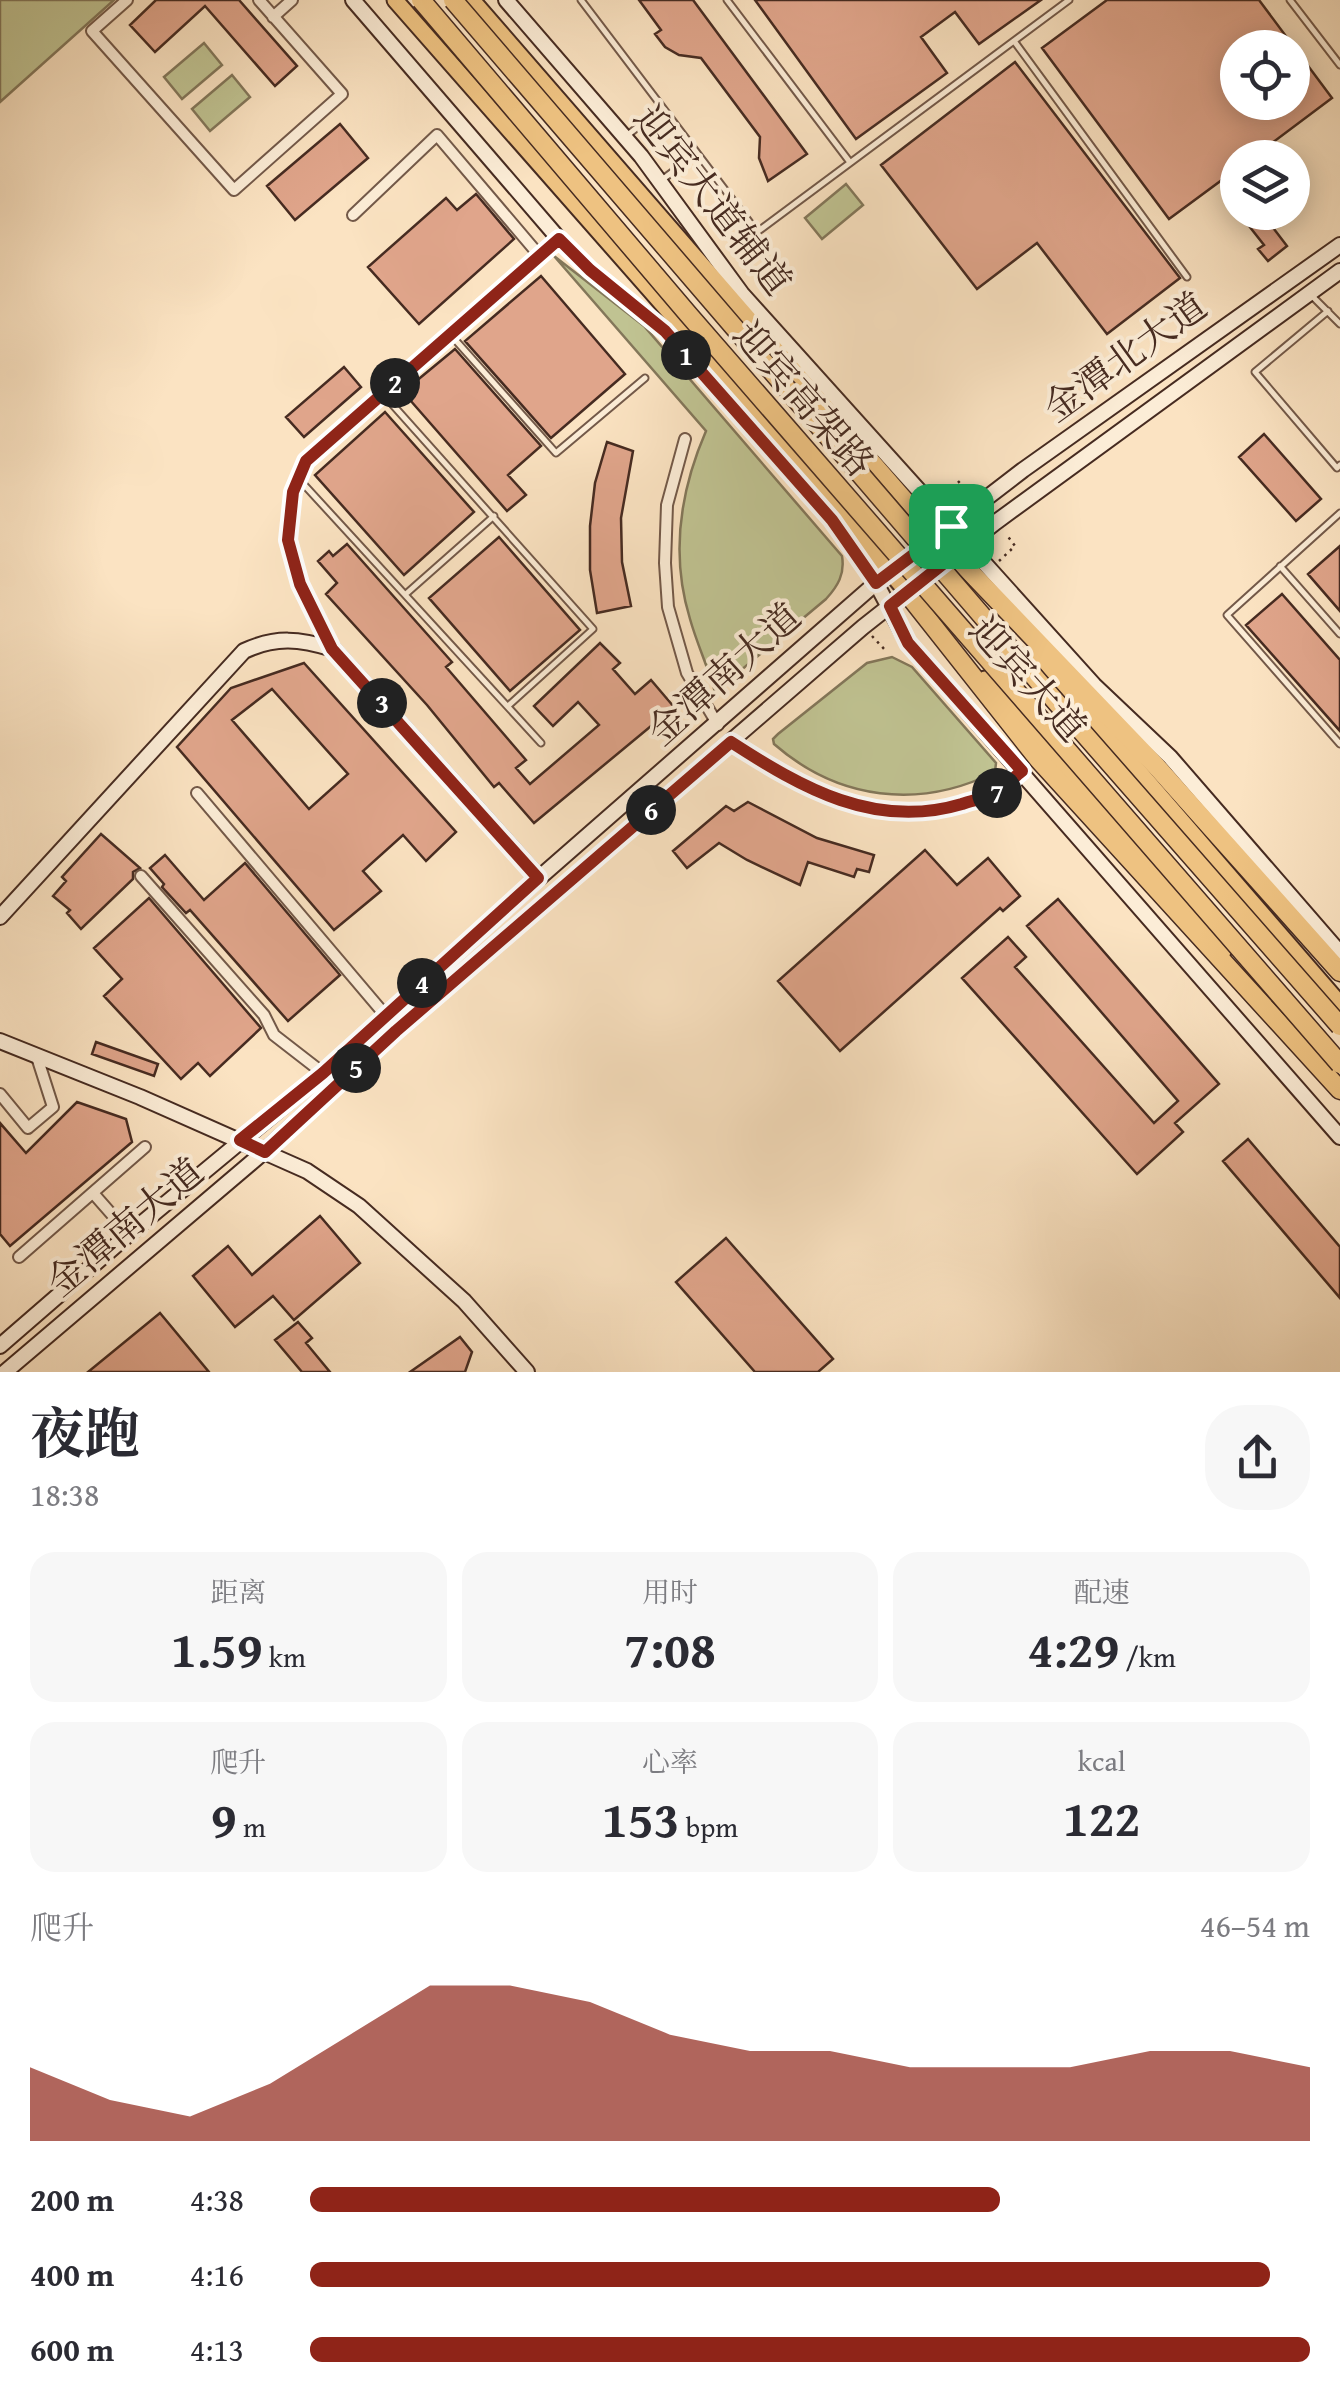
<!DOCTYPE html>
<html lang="zh">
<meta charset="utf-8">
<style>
:root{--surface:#fff;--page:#f7f7f7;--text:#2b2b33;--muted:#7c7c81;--accent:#8f2418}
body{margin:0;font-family:"Gentium Book Plus","Noto Serif SC",serif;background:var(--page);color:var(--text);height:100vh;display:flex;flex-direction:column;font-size:38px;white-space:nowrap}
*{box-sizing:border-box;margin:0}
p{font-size:32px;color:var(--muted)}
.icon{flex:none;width:55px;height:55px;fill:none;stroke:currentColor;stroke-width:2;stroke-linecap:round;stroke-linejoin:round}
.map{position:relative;height:1372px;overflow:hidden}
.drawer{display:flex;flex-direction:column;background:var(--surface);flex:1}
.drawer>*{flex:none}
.controls{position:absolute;left:1220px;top:30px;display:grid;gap:20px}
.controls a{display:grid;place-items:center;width:90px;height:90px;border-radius:50%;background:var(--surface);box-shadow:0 5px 25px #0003;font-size:50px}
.pin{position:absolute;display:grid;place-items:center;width:85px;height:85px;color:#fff;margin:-42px;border-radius:20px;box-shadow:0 5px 15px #0006}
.km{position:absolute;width:50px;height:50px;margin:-25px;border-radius:50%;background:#222;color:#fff;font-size:28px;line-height:50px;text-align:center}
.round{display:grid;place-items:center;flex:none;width:105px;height:105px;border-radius:40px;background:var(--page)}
.overview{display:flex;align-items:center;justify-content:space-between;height:170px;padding:0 30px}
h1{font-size:55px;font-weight:700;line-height:75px}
.stats{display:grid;grid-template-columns:repeat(3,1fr);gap:15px;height:170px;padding:10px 30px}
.stats div{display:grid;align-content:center;border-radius:25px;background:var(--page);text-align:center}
.stats b{font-size:50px;font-weight:700}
.stats small{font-size:28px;font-weight:400}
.stats p{font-size:28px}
.chart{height:280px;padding:20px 30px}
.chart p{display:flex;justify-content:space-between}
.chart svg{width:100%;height:180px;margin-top:10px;fill:var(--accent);opacity:.7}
ul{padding:0 30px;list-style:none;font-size:32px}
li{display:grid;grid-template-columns:160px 120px 1fr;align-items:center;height:75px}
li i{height:25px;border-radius:12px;background:var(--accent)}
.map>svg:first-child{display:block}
.green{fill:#c0c392;stroke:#83775a;stroke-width:2.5}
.building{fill:#e0a58b;stroke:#462b21;stroke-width:2.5;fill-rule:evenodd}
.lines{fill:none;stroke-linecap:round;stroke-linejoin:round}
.lane-casing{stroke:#735949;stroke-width:9}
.street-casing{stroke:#735949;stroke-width:14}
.secondary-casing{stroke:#462b21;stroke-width:18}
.primary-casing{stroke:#462b21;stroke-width:19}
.highway-casing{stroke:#462b21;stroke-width:21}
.path{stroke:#462b21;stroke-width:2.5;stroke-dasharray:2.5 5;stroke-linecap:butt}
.lane{stroke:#fcedd7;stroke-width:5}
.street{stroke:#fcedd7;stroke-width:10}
.secondary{stroke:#fcedd7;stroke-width:14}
.primary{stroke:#eec281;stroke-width:15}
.highway{stroke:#eec281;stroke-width:18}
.highway-bridge-casing{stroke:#462b21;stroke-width:21;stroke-linecap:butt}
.highway-bridge{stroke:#eec281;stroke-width:18}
.route-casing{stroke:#fff;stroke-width:20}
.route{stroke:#8f2418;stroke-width:12}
.labels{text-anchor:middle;stroke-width:8;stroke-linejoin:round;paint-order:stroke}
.street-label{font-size:38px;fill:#462b21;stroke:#fcedd7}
</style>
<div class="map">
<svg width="1340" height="1372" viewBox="0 0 1340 1372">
<rect width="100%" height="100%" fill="#fbe3c2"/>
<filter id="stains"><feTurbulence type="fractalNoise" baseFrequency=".002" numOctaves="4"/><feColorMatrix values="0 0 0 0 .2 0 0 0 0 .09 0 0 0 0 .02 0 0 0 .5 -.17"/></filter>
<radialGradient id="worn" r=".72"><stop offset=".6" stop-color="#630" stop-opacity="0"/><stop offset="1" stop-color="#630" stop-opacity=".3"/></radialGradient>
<path class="green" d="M0,0H114L0,102Z
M204,43L222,65L182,99L164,77Z
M232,75L250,97L210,131L192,109Z
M846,184L863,205L822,239L805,218Z
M554,256L644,326L842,556C845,574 838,586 826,599L715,692C708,667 697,644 690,619C670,554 680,491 706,431Z
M892,657L912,667L996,763L995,772C919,810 838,800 774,744L773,739L778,734L867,663Z"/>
<path class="building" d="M156,0H239L297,66L275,86L205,6L155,52L130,25Z
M639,0H693L807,154L768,181L759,158L760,137L701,58L679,55L665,47L655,34L661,30Z
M755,0H1041L979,44L955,12L921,37L947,73L856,139Z
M1107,0H1259L1332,98L1252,158H1238V168L1169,219L1042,48ZM1238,48H1292V102H1238Z
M1015,62L1180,278L1107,334L1037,243L977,289L881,165Z
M340,124L368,158L295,220L267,186Z
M476,194L514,239L419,324L368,267L446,198L457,210Z
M1238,212H1261L1287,246L1268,261L1258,249L1264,245Z
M541,276L625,374L551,438L465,341Z
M455,349L541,446L508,475L526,495L507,511L403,392Z
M344,367L361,387L304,437L286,417Z
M385,412L474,512L404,575L315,475Z
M1264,434L1321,499L1296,521L1239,457Z
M607,442L633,451L621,518L622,562L631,606L597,613L590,570V526L595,483Z
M499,537L580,630L510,691L429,598Z
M347,544L452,662L446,667L526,760L516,768L530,784L599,725L578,702L553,726L534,706L600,643L620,663L613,669L635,694L651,680L674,707L534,823L499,783L494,787L427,705L326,594L337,583L318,561L329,551L333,556Z
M1340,546V611L1308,574Z
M1282,594L1340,660V731L1246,625Z
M304,663L456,832L426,861L403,835L363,871L381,891L334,930L177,747L231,688ZM272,689L348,774L309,809L232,720Z
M748,802L817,838L874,855L869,872L857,869L854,877L808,862L800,885L747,860L719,843L687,868L673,851L726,806L734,811Z
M101,834L140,868L133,872V879L81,929L67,913L70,910L53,896L66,881L62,877Z
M925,850L957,885L988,858L1020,896L1003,911L1000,908L840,1051L778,981Z
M165,855L204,900L245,863L340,975L288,1021L190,910L186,913L162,887L164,884L150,868Z
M149,898L261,1028L210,1076L198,1063L181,1079L104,996L122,979L94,948Z
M1058,899L1219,1084L1175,1123L1183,1132L1137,1174L962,978L1008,937L1026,957L1015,967L1154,1123L1178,1101L1027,926Z
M96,1042L158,1064L154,1076L92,1054Z
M77,1102L126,1119L132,1142L10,1246L0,1234V1123L26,1153Z
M1248,1139L1340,1247V1298L1223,1161Z
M320,1216L360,1263L294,1320L273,1296L235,1327L193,1276L228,1246L252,1275Z
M726,1238L833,1359L818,1372H755L676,1282Z
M160,1313L209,1372H88Z
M298,1322L312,1338L306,1343L330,1372H302L275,1340Z
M460,1337L472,1352L465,1372H410Z"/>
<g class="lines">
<g class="lane-casing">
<path id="lane" d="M581,0L757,232L1069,0
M727,0L849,161
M1290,0L1340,65
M1014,41L1187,277
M625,137L662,108
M663,179L697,154
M1310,294L1340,324
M1328,311L1255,372L1337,468L1340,465
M450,334L556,453L645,378
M383,394L593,629L508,706
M297,477L541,743
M1340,513L1227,615L1340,744
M1280,566L1340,634
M407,593L494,516
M331,646C301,586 270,526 306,461L555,242"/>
</g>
<g class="street-casing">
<path id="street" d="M127,0L92,31L234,190L342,94L259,0
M273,17L292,0
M353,215L437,135L539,255
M685,439L667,505L665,563L668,607L687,673L718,725
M731,741C801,788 875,830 962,804C973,800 988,798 998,792C1007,786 1014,777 1022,771
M197,793L386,1016
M141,876L264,1015L274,1035L323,1073
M0,1094L28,1128L53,1107L37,1057
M93,1193L129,1234
M19,1257L145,1147"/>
</g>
<g class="secondary-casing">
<path id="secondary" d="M353,0L559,239L590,270L665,331L832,520L876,583L908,643L1340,1137
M506,0L641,156L742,294L1094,685L1170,757L1340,953
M0,917L244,651C276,636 300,639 333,649L539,878
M0,1041L140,1097L307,1171L359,1206L464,1301L527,1372
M0,1346L129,1234L323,1073L539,878L876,583L1023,470L1340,245
M5,1372L265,1151L396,1031L863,627L996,522L1340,271"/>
</g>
<g class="primary-casing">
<path id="primary" d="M395,0L701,348L912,598
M472,0L959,561
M1035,651L1340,1004
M985,679L1224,950"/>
</g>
<g class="highway-casing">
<path id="highway" d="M954,555L1157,767L1340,972
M907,593L1039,760L1340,1090"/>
</g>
<path class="path" d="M958,481L970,495
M999,561L1015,546L1006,534
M872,636L886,651"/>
<use href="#lane" class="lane"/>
<use href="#street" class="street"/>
<use href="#secondary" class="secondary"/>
<use href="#primary" class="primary"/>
<use href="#highway" class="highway"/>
<g class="highway-bridge-casing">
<path id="highway-bridge" d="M421,0L688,314L1340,1064
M453,0L1050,695L1340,1026"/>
</g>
<use href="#highway-bridge" class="highway-bridge"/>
</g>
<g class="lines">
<g class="route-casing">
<path id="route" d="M559,239L590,270L665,331L832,520L876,583L951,526L968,544L890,606L908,643L1022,771C1014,777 1007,786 998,792C988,798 973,800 962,804C875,830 802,788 731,742L396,1031L265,1152L240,1140L323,1073L538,878L332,649L300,584L288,540L293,492L306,461Z"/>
</g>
<use href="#route" class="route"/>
</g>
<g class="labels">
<g class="street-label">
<text transform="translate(713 200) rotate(52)" y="13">迎宾大道辅道</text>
<text transform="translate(1125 357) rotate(-36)" y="13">金潭北大道</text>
<text transform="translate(804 399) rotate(49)" y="13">迎宾高架路</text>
<text transform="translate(724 674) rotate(-42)" y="13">金潭南大道</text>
<text transform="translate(1028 679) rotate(48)" y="13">迎宾大道</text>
<text transform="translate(125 1227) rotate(-40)" y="13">金潭南大道</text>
</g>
</g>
<rect width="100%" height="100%" filter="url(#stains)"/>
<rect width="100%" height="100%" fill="url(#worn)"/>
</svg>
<div class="controls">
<a><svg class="icon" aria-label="locate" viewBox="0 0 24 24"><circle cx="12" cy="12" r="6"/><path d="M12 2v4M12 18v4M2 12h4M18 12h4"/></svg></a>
<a><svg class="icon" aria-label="layers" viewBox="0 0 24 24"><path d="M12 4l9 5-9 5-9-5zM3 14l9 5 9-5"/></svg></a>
</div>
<div class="pin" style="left:951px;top:526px;background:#1e9e55"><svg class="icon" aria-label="arrive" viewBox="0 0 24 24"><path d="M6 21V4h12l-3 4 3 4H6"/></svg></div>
<b class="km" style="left:686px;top:355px">1</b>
<b class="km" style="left:395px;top:383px">2</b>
<b class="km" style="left:382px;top:703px">3</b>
<b class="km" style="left:422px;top:983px">4</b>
<b class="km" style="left:356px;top:1068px">5</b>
<b class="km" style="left:651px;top:810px">6</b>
<b class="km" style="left:997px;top:793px">7</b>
</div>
<section class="drawer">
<div class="overview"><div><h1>夜跑</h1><p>18:38</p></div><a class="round"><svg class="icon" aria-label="share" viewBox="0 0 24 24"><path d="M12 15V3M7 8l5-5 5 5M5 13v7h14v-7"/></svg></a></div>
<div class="stats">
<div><p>距离</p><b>1.59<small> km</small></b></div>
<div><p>用时</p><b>7:08</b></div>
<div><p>配速</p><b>4:29<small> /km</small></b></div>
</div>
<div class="stats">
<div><p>爬升</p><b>9<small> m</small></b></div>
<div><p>心率</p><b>153<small> bpm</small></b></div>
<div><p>kcal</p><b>122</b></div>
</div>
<div class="chart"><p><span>爬升</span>46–54 m</p>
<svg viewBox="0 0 160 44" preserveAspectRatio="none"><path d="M0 44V26L10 34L20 38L30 30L40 18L50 6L60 6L70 10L80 18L90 22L100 22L110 26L120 26L130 26L140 22L150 22L160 26V44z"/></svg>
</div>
<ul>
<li><b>200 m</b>4:38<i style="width:69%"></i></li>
<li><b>400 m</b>4:16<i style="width:96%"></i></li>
<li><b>600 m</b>4:13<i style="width:100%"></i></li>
</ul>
</section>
